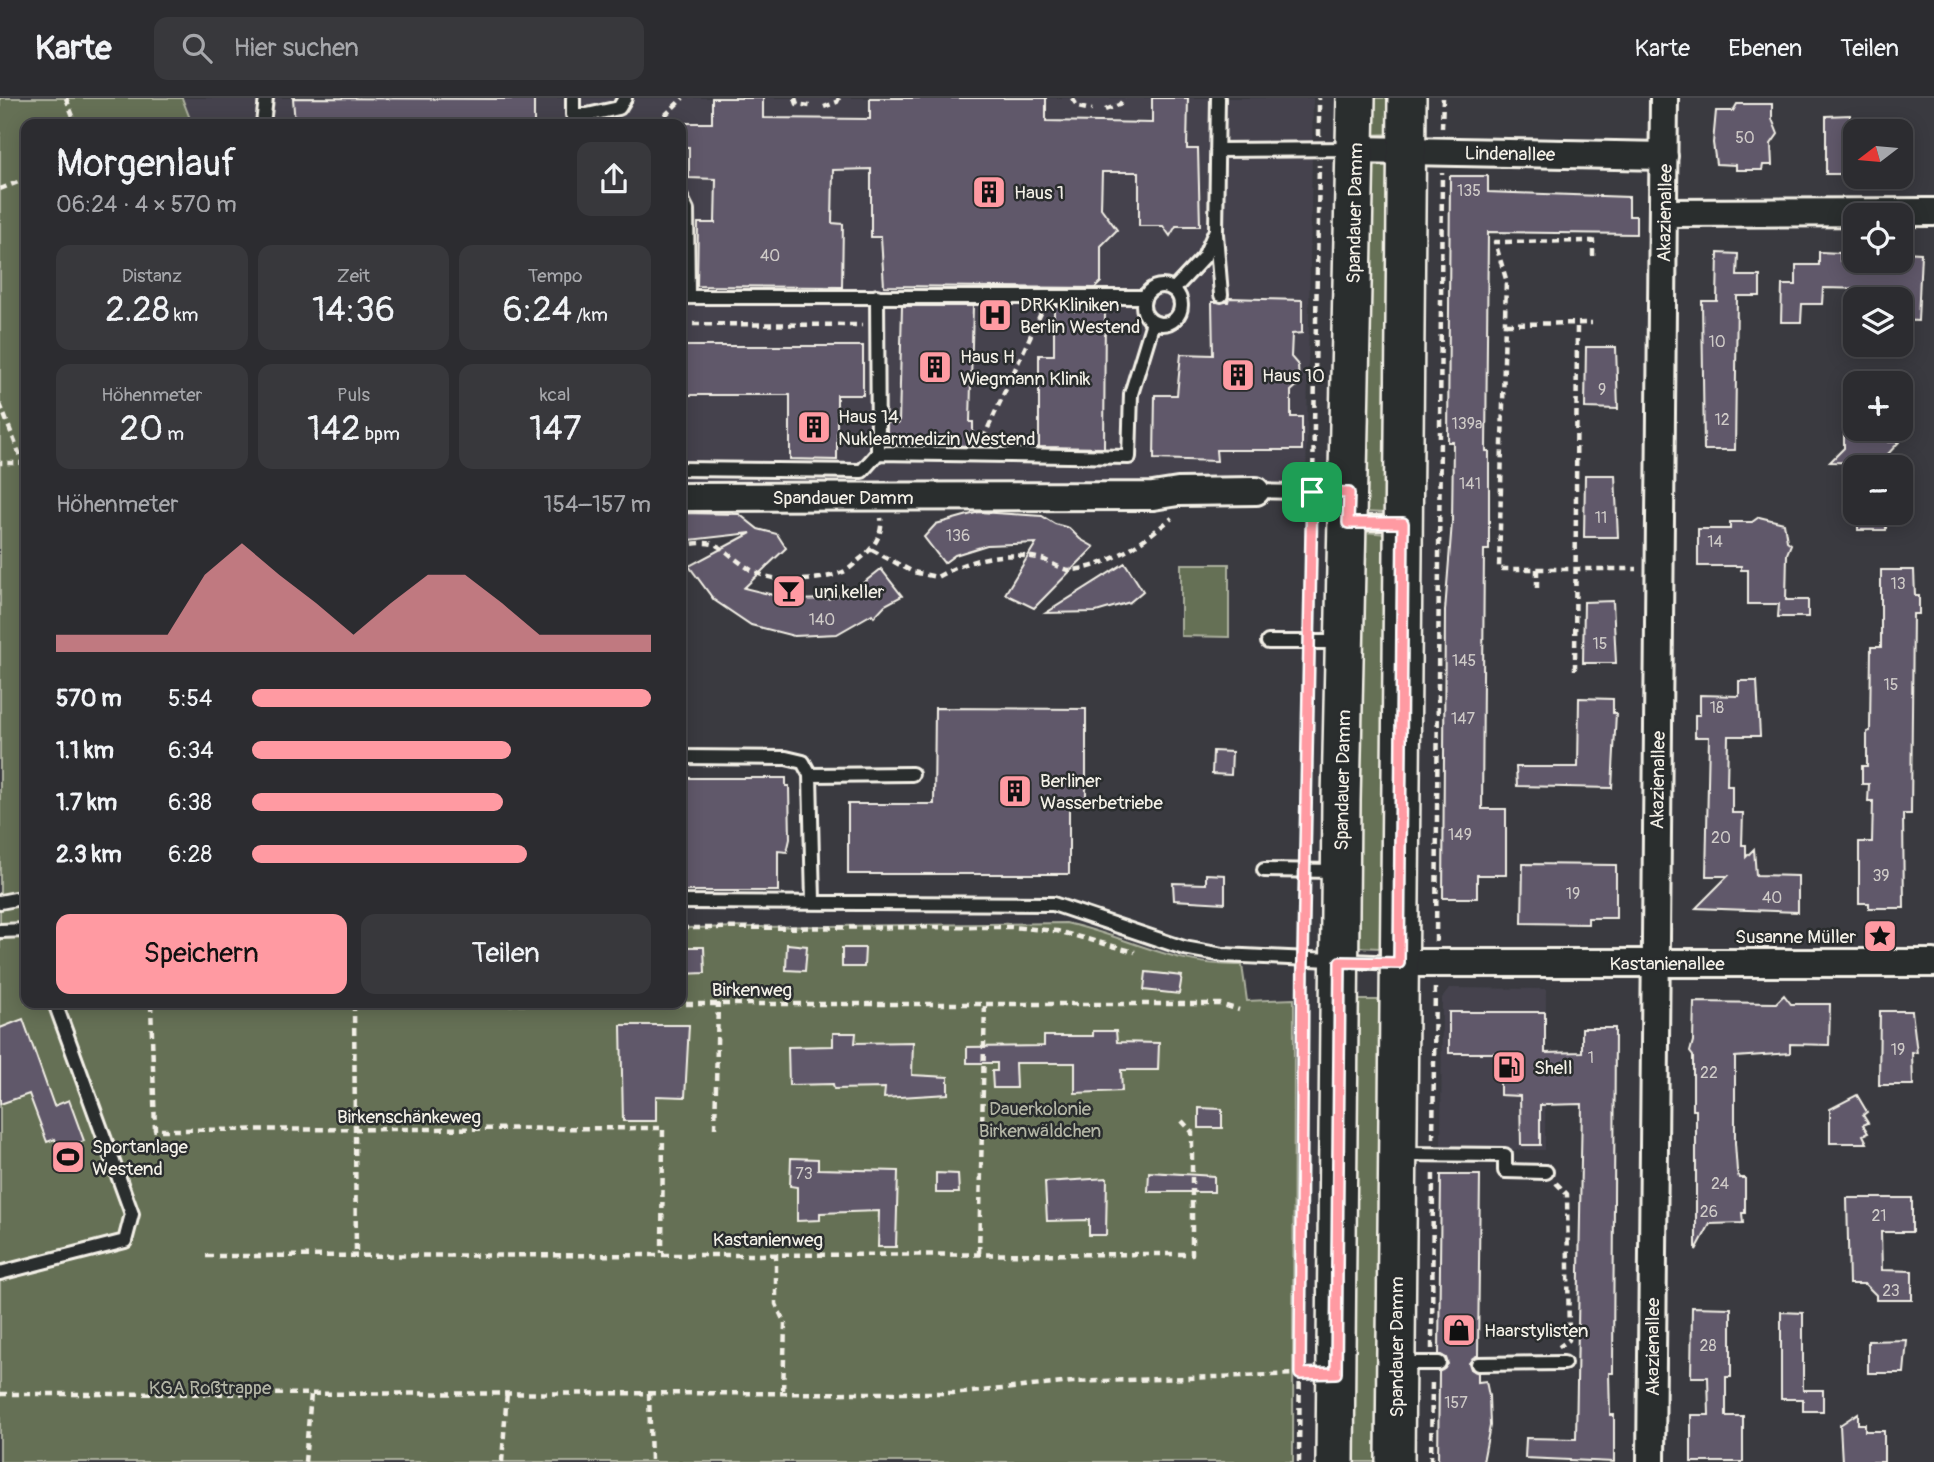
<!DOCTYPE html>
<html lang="de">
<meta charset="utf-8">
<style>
:root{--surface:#2c2c30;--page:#38383c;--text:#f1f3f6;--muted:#a6a7ab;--line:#48484c;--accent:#ff9aa2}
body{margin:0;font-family:Pangolin,sans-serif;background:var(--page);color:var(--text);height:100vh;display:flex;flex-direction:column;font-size:26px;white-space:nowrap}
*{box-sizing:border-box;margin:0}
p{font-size:23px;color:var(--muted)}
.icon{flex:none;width:38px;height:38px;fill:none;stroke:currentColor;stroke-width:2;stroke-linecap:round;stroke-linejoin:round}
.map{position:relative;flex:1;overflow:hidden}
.panel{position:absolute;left:21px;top:21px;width:665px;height:889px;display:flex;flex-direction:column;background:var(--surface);border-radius:14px;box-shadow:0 4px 18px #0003,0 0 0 2px var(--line)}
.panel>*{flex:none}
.needle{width:46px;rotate:254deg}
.tools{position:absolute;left:1843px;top:21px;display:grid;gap:14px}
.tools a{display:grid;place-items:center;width:70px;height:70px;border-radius:14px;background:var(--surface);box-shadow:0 4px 18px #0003,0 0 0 2px var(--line);font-size:35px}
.pin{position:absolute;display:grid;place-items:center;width:60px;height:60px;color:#fff;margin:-30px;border-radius:14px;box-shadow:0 4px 10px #0006}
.round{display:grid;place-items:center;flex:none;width:74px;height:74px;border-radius:14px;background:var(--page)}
.headline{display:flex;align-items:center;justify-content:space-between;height:119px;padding:0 35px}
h1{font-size:38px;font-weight:600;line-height:52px}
.stats{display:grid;grid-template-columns:repeat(3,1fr);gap:10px;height:119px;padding:7px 35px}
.stats div{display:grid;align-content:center;border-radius:14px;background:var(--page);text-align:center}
.stats b{font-size:35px;font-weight:600}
.stats small{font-size:19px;font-weight:400}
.stats p{font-size:19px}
.chart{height:196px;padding:14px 35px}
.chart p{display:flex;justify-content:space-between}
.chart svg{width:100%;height:126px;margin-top:7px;fill:var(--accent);opacity:.7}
.primary-button{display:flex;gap:14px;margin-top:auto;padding:14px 35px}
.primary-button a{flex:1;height:80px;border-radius:14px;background:var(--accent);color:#111;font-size:28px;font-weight:600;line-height:80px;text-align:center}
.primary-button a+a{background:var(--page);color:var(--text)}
ul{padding:0 35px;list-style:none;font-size:23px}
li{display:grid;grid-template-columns:112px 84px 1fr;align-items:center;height:52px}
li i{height:18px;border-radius:9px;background:var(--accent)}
header{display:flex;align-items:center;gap:42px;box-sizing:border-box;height:98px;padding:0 35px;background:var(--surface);border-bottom:2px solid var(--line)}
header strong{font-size:33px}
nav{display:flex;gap:38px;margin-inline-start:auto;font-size:24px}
.search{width:490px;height:63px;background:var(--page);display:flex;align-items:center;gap:18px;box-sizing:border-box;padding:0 24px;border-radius:14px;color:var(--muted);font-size:26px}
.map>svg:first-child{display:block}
.built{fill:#45434d}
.green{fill:#656f55;stroke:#acb09e;stroke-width:2}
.building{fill:#60596a;stroke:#f4f1e8;stroke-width:2}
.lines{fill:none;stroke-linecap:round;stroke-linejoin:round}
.service-casing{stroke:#f4f1e8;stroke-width:18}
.minor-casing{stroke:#f4f1e8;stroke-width:32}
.secondary-casing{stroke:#f4f1e8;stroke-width:42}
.path{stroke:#f4f1e8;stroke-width:4.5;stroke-dasharray:7 5;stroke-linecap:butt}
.service{stroke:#2a2d2e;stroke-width:12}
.minor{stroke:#2a2d2e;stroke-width:26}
.secondary{stroke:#2a2d2e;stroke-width:37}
.route-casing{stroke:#fff;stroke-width:14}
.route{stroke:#ff9aa2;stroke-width:9}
.labels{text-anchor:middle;stroke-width:5;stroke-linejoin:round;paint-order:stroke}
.number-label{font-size:16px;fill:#cfcbc8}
.street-label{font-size:19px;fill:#f4f1e8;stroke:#2a2d2e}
.poi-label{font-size:19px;fill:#f4f1e8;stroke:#2a2d2e;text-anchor:start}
.park-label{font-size:19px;fill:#b4b6a6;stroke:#2a2d2e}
</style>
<header>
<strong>Karte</strong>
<div class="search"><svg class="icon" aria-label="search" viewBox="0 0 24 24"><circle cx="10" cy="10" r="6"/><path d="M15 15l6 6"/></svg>Hier suchen</div>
<nav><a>Karte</a><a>Ebenen</a><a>Teilen</a></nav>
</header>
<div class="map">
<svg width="1934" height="1364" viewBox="0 0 1934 1364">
<rect width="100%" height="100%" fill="#3a3a40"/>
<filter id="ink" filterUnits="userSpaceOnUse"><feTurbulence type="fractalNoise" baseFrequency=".0143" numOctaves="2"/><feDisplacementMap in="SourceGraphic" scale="14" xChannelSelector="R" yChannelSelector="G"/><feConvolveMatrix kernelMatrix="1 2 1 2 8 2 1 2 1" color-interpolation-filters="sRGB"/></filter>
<g filter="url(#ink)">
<path class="built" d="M182,0H1313L1306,385L1171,383L681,388V26H192Z
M1450,890L1546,891L1545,1052L1441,1051L1442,900Z"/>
<path class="green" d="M0,0H182L192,26H26V905H681V830L1066,825C1129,839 1176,869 1242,867L1247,903L1294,901L1293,1364H0Z
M1368,0H1394L1391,36L1369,37Z
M1391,67L1386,415L1363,414L1371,68Z
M1364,434L1388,436L1382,850L1353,849Z
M1181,466H1229V539L1181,538Z
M1350,902H1387L1384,1364H1347Z"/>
<path class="building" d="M293,0L534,1V26H295Z
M712,0H763V20L870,21V0H1046V23L1152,25V0H1188L1187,51H1198L1200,128H1176L1170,138L1163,128H1139V74H1102L1101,110L1117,132L1101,148V184L1095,190L884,188L881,139H871V71L833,72L832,125L843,126L842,189L697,188L698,125H715L716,81L689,80V49H681V25H712Z
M1737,6H1772V21L1778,36L1771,46L1772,67H1763L1762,72H1736V67L1716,66L1713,45L1716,13H1733Z
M1850,17V26H1855V76H1826V18Z
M1450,78H1488V94L1629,99V118H1636V136L1488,134L1486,353H1489V452H1484L1482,711H1506V777H1477V800H1443L1445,513L1452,424L1453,344H1448Z
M1819,154L1840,155V163H1900L1903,154L1921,155L1918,223L1900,222V201H1871V191L1823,190L1822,206H1802L1801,224H1781L1782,187H1796V167H1819Z
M1718,155L1738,156L1737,178H1760V198H1737L1735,352H1704L1702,203H1717Z
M1229,200L1302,202V235L1292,236L1291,259L1298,267L1299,286L1291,293V319H1302V352H1216L1217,363L1154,361L1155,297H1177L1181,256L1213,257L1212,204H1228Z
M902,208H973L970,324H973V348L887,346V324L899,325Z
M1054,208H1079L1074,213H1105L1104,350L1039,349V257H1054Z
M681,248H863V297H837V362L790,361V297H681Z
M1586,249H1616L1618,311L1585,310Z
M1844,331H1884L1888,344H1899L1888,356V365L1830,364L1844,350Z
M1585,377H1615L1618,439H1584Z
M979,414L1042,418L1055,426L1069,430L1080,441L1094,449L1034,510L1005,496L1036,445L987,447L955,457L944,465L924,439L936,426Z
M681,415L739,416L758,431L777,436L786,450L744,490L794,502L828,501L863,488L862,486L881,471L902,498L885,507L874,519L872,516L837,536L794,538L751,527L714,502L689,468L751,435L681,443Z
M1858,415H1886V432H1858Z
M1759,419L1784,425L1787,443L1791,446L1787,456L1786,502H1808V519H1778L1779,506H1748V472H1741V468H1698V431H1730V424H1752Z
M1125,465L1143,493L1130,504L1096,514L1046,515Z
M1881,472H1914L1915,498H1919V516H1913L1911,716H1903L1904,810H1869V805H1859V744H1872L1873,703H1868L1869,686H1862V668H1867V634L1870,633L1871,549H1881Z
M1613,503L1616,565H1583L1584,504Z
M1739,583H1757L1760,638H1728L1727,688H1732V715H1743L1742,747H1746V759L1754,751L1756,777L1798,778V814L1696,810L1728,778H1706L1709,639H1695V617H1700V597L1739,598Z
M1579,600L1613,601V615H1616L1612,690L1517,688L1516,669H1578Z
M935,610L1086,611V706H1069V776H848V706H934Z
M1213,653L1232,654L1231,677L1212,676Z
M686,680H786V688H789L790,741L787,754L778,753V793H681L683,689L686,688Z
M1523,766L1616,767V820H1588V826L1522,825Z
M1206,776L1225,777V805L1174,802L1173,785L1206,786Z
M787,846L807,848L805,873L786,872Z
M681,849H704L705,875L681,876Z
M842,850H865L864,869H842Z
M1146,874L1182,878L1179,896L1144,892Z
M1784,897L1791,906H1830L1829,947L1790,946V955L1735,959V1045L1737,1073L1739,1080H1745V1115H1742L1743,1125L1710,1126L1696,1152V1012H1693V958L1690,954L1693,943L1694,904L1776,905Z
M1880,913H1912L1917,955L1912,954L1913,987H1879Z
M1449,914H1545V955L1582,954V930H1615L1613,1275H1609L1610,1317H1614V1364L1525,1360L1526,1340L1576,1341L1582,1006L1540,1007V1047H1521L1520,998L1500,997V955H1449Z
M23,921L54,1008L69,1002L84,1043L59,1053L55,1041L47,1044L29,996L0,1006V930Z
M621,927H689L685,999L656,998V1023H623Z
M1093,933H1116L1117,944L1159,945L1158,972H1121L1122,993L1075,995V965H1015L1016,990H993L992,973H997V965H967V949L1044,948V938H1093Z
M833,935H856L855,945L913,944L912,977L948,979V996L884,1000L885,990L834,991L833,986L789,987L788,949L833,948Z
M1857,997L1867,1014L1863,1017L1868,1025L1863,1027L1868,1035L1863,1037L1867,1045H1830V1011Z
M1199,1010L1222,1011V1030H1199Z
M791,1060L818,1061V1071L898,1073L896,1149H878L879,1113L820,1115V1122L797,1123V1089L790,1088Z
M1149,1074L1214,1078V1094H1148Z
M936,1075L958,1076L959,1095H936Z
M1441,1077H1480L1478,1257L1469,1265L1471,1271L1478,1275V1284L1486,1283L1489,1298L1490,1328L1483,1364H1438L1439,1274L1448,1266L1446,1260L1439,1256Z
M1107,1080L1106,1137H1089V1122L1047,1123L1045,1084Z
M1847,1100H1912V1134H1881L1882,1172L1912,1173V1202H1876V1197L1865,1186H1849Z
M1692,1209L1731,1210V1279H1726V1318H1743V1364H1691V1317H1709L1708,1279H1691Z
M1781,1214L1803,1215V1292H1823V1313H1803V1301H1781Z
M1907,1242L1904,1275H1868V1243Z
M1858,1315V1326H1865V1333H1884V1364H1842L1840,1327Z"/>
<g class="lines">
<g class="service-casing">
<path id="service" d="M573,0V17H587L619,10L625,0
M263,26L266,0
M1217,52L1353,51
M681,100L687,112L688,199
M1216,136L1221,197
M1143 207a19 19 0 1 1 38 0a19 19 0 1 1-38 0Z
M1174,191L1204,159L1216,132L1218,0
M877,198L878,355
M681,199H1144
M681,371L862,373L878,355L1129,359L1131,296L1153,224
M1256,393L1343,395
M1351,425H1399
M1268,544H1341
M681,659L786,660L803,664L810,677L813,803
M810,677L912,676
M1264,772L1337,773
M0,804L26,799
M681,804L1053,806L1184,850L1223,857L1395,865
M0,833L26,832
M1402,1056L1505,1057V1073L1546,1074
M0,1175L125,1143L132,1116L55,905
M1400,1265H1439
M1478,1266L1564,1265"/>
</g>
<g class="minor-casing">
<path id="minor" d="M1356,52L1664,58
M1664,115L1934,114
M681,399L1153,398L1178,394L1256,393
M1399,865H1934
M1651,1364L1664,0"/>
</g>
<g class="secondary-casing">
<path id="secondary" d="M1335,1364L1341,703L1356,0
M1395,1364L1407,0"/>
</g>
<path class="path" d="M66,0L76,26
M795,0L797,6L810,8
M1072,0L1078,9L1092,12
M824,9L837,4L839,0
M1105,12L1119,7L1125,0
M165,26L168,25
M656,26L683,0
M1442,30L1443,0
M1319,38V0
M0,91L26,81
M1593,158V143L1495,144L1506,181L1499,471H1637
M681,226L862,227
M1506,226L1592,225
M971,280H1039
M0,306L23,365H0
M983,341L1041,215
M1313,381L1319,67
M681,448C721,439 719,451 748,470C772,487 817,484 843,474C849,472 855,465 860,461C873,451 883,437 881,420
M872,452L913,474L937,479C969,461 1004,452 1042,461C1051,464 1062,473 1072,472C1110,469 1144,442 1172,420
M1537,471V492
M1308,527L1312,410
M1575,572L1577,226
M1304,758L1307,561
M681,830L1011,829L1057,833L1135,854
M1436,844L1442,75
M1303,846L1304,788
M74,906H1220L1239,912
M151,906L155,1032L663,1030L662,1155
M354,906L356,1157
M715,1030L718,905
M1433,1041L1435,889
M1556,1085L1567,1096L1569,1242L1559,1249
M776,1155V1206L785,1226L783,1294
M979,1155L985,905
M206,1158L1192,1156V1034L1182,1023
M1432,1251L1433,1071
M649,1295L651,1364
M0,1296L961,1295L1073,1284L1300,1276
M305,1364L311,1296
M502,1364L507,1293
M1299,1364L1303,876
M1431,1364L1432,1281"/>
<use href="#service" class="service"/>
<use href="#minor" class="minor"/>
<use href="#secondary" class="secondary"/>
</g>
</g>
<g class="lines" filter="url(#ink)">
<g class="route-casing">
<path id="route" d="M1312,394L1349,395L1348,425H1403L1399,865L1340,864L1336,1275L1300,1276L1303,860Z"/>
</g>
<use href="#route" class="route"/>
</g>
<defs>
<g id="building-square" transform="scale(1.75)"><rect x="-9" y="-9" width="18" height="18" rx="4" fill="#ff9aa2" stroke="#2a2d2e"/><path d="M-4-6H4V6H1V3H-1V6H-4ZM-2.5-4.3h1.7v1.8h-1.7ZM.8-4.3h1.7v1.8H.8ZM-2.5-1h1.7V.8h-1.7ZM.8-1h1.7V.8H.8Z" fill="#111"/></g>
<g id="hospital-square" transform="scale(1.75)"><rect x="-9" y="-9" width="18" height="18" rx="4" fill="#ff9aa2" stroke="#2a2d2e"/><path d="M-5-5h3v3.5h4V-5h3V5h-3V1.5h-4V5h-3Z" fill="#111"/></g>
<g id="bar-square" transform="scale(1.75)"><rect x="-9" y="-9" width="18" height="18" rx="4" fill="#ff9aa2" stroke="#2a2d2e"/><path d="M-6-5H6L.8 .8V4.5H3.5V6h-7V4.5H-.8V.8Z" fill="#111"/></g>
<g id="sight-square" transform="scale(1.75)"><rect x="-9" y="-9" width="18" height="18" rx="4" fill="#ff9aa2" stroke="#2a2d2e"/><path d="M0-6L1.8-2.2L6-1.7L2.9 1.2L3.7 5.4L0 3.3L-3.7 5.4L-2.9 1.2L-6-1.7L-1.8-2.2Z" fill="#111"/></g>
<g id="fuel-square" transform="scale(1.75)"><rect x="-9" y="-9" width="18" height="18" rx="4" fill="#ff9aa2" stroke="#2a2d2e"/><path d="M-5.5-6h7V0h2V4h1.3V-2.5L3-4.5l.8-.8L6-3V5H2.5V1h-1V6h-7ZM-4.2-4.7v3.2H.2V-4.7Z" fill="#111"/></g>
<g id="stadium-square" transform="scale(1.75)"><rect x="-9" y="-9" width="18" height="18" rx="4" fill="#ff9aa2" stroke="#2a2d2e"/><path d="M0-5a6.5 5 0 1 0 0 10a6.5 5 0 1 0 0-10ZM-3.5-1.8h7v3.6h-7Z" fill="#111"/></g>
<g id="shop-square" transform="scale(1.75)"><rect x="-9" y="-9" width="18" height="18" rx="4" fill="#ff9aa2" stroke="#2a2d2e"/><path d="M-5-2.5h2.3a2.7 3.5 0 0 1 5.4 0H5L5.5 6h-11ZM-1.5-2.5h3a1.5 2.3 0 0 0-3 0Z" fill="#111"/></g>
</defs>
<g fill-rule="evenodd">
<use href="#building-square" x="989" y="94"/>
<use href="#hospital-square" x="995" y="217"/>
<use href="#building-square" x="935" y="269"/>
<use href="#building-square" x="1238" y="277"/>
<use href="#building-square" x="814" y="329"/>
<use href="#bar-square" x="789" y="493"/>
<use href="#building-square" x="1015" y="693"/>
<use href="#sight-square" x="1880" y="838"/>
<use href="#fuel-square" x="1509" y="969"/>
<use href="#stadium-square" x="68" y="1059"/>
<use href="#shop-square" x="1459" y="1232"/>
</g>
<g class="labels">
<g class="number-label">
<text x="1745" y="45">50</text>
<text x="1469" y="98">135</text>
<text x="770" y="163">40</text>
<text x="1717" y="249">10</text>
<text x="1602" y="297">9</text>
<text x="1722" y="327">12</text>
<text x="1467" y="331">139a</text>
<text x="1470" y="391">141</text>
<text x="1601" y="425">11</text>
<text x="958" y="443">136</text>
<text x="1715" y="449">14</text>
<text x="1898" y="491">13</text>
<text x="822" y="527">140</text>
<text x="1600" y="551">15</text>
<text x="1464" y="568">145</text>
<text x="1891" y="592">15</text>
<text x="1717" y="615">18</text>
<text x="1463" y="626">147</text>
<text x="1460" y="742">149</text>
<text x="1721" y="745">20</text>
<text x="1881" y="783">39</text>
<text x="1573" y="801">19</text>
<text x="1772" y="805">40</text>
<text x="1898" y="957">19</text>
<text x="1591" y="965">1</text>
<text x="1709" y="980">22</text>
<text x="804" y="1081">73</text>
<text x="1720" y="1091">24</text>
<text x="1709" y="1119">26</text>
<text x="1879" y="1123">21</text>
<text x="1891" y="1198">23</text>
<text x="1708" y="1253">28</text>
<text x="1456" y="1310">157</text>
</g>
<g class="street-label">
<text transform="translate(1510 55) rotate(1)" y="7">Lindenallee</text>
<text transform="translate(1354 115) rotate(-89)" y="7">Spandauer Damm</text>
<text transform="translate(1664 115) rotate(-89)" y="7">Akazienallee</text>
<text x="843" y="406">Spandauer Damm</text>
<text transform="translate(1342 682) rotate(-89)" y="7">Spandauer Damm</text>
<text transform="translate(1657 682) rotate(-89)" y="7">Akazienallee</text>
<text x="1667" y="872">Kastanienallee</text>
<text x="752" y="898">Birkenweg</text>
<text x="409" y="1025">Birkenschänkeweg</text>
<text x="768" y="1148">Kastanienweg</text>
<text transform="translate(1396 1249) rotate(-90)" y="7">Spandauer Damm</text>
<text transform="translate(1652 1249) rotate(-90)" y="7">Akazienallee</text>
</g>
<g class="poi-label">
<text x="1014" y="101">Haus 1</text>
<text x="1020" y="213">DRK Kliniken<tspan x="1020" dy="22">Berlin Westend</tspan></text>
<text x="960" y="265">Haus H<tspan x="960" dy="22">Wiegmann Klinik</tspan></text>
<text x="1262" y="284">Haus 10</text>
<text x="838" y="325">Haus 14<tspan x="838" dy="22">Nuklearmedizin Westend</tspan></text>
<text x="814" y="500">uni keller</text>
<text x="1040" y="689">Berliner<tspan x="1040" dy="22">Wasserbetriebe</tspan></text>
<text x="1856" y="845" text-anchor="end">Susanne Müller</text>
<text x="1534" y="976">Shell</text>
<text x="92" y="1055">Sportanlage<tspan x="92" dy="22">Westend</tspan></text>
<text x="1484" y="1239">Haarstylisten</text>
</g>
<g class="park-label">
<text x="1040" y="1017">Dauerkolonie<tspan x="1040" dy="22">Birkenwäldchen</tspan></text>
<text x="210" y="1296">KGA Roßtrappe</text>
</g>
</g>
</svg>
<div class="tools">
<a><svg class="needle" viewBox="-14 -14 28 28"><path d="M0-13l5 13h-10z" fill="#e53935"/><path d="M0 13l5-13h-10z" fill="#a6a7ab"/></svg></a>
<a><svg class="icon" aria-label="locate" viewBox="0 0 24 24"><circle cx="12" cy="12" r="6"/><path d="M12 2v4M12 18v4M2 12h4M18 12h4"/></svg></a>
<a><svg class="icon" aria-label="layers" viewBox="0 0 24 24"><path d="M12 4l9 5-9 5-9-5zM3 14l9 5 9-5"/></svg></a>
<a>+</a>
<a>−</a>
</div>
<div class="pin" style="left:1312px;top:394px;background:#1e9e55"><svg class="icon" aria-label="arrive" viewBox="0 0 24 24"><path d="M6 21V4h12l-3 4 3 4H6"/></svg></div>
<section class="panel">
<div class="headline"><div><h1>Morgenlauf</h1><p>06:24 · 4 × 570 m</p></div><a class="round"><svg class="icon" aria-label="share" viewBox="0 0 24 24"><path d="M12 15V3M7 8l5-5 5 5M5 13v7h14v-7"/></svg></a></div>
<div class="stats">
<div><p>Distanz</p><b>2.28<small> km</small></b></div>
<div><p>Zeit</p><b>14:36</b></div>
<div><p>Tempo</p><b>6:24<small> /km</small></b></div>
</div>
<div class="stats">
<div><p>Höhenmeter</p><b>20<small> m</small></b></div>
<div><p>Puls</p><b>142<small> bpm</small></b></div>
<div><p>kcal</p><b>147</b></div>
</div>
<div class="chart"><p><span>Höhenmeter</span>154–157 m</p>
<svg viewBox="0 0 160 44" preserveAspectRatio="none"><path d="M0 44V38L10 38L20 38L30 38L40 17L50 6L60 17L70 27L80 38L90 27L100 17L110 17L120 27L130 38L140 38L150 38L160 38V44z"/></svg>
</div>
<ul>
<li><b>570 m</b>5:54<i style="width:100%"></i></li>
<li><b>1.1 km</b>6:34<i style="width:65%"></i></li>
<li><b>1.7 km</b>6:38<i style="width:63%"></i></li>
<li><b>2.3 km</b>6:28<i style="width:69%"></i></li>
</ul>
<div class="primary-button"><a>Speichern</a><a>Teilen</a></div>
</section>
</div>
